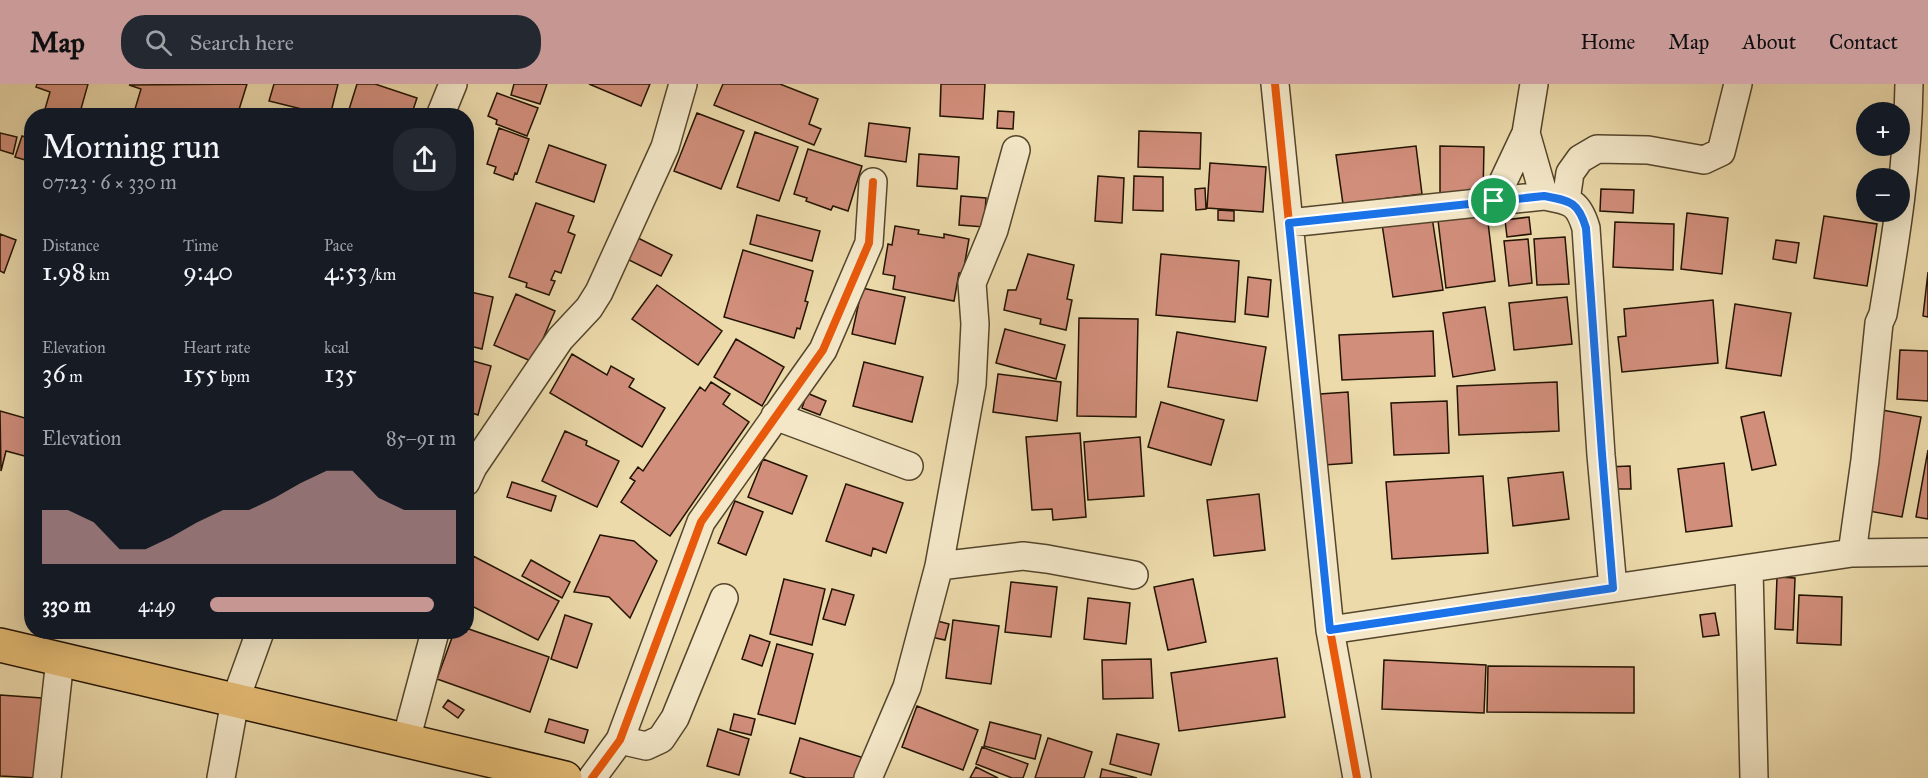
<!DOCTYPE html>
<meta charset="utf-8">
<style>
:root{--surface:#171b24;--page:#242831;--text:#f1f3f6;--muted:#9ea1a6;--accent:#c59692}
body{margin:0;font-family:"IM FELL Great Primer",serif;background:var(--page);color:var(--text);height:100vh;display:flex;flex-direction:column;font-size:22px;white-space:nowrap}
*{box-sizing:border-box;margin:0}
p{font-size:20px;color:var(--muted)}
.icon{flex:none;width:33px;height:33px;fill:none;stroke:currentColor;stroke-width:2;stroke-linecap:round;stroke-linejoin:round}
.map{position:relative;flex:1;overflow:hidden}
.panel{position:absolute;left:24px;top:24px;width:450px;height:531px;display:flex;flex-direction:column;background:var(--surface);border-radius:24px;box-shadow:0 6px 24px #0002}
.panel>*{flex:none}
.controls{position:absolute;left:1856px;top:18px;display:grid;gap:12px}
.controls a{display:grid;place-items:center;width:54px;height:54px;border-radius:50%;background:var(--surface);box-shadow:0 6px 24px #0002;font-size:30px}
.pin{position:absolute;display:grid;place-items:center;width:51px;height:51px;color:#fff;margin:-26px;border:3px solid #fff;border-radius:50%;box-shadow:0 2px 6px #0007}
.round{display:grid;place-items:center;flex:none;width:63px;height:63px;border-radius:24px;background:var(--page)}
.overview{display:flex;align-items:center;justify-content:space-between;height:102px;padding:0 18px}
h1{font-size:33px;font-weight:600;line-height:45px}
.metrics{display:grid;grid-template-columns:repeat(3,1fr);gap:9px;height:102px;padding:6px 18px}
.metrics div{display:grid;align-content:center}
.metrics b{font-size:26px;font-weight:600}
.metrics small{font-size:16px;font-weight:400}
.metrics p{font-size:16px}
.chart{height:168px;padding:12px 18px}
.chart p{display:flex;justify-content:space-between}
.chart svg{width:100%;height:108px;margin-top:6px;fill:var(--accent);opacity:.7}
ul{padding:0 18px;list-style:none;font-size:20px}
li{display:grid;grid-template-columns:96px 72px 1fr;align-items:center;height:45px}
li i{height:15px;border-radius:8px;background:var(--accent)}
header{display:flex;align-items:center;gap:36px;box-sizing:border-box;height:84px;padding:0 30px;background:var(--accent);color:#111}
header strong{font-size:28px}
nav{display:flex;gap:33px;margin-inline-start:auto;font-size:21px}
.search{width:420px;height:54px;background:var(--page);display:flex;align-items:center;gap:15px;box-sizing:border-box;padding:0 21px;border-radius:24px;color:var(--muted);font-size:22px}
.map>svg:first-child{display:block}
.building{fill:#d18e7b;stroke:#221300;stroke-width:1.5}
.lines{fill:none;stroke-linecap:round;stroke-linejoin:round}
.minor-casing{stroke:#54452b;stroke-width:30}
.major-casing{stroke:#221300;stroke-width:36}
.minor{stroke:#f3e7c8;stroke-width:27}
.major{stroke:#e6bd76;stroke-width:33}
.cycleway-casing{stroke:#f3e7c8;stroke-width:11}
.cycleway{stroke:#e8590c;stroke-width:8}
.route-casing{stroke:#fff;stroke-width:12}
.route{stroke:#1a73e8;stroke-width:8}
</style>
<header>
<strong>Map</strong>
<div class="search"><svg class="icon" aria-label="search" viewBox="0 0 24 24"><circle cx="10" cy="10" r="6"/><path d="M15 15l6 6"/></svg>Search here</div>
<nav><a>Home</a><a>Map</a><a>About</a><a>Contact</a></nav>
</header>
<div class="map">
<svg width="1928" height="694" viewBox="0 0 1928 694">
<rect width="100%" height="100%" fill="#ecdaab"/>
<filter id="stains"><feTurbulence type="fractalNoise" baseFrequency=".00333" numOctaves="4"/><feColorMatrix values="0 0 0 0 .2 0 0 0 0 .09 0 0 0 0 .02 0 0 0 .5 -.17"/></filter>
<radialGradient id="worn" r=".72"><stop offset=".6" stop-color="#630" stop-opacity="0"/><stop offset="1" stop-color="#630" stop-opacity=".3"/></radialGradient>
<path class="building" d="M37,0H88L79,32H43L50,8L36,3Z
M247,0L237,32H154L135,25L141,5L129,1Z
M274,0H338L330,32L269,17Z
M357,0H375L417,14L411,32H347Z
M514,0H547L540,20L511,11Z
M589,0H650L641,22Z
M723,0H780L818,15L809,40L821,45L814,61L714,21Z
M941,0H985L983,35L940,32Z
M497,9L538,24L527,52L496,40L497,36L488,32Z
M998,27L1014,28L1013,45L997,44Z
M697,29L744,47L721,105L674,87Z
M869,39L910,44L906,78L865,72Z
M499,44L529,55L517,90L515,89L513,96L494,89L496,83L487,80Z
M1139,47L1201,49L1200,85L1138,83Z
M755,48L798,63L779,117L737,103Z
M0,49L17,53L13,70L0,66Z
M22,52L32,55V78L15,73Z
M549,61L606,81L594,118L536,98Z
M1416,62L1422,110L1343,120L1336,71Z
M1440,62L1484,63L1483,111H1440Z
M808,65L862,82L848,127L833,122L831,126L806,117L807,114L794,110Z
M919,70L959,73L957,105L917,102Z
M1210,79L1266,83L1263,128L1207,124Z
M1098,92L1124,94L1122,139L1095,137Z
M1134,92L1163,93V127L1133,126Z
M1205,104L1206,125L1196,126L1195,105Z
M1601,105L1634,106L1633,129L1600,127Z
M961,112L986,114L984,143L959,141Z
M536,119L574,132L568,148L575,151L561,189L555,187L551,196L555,197L549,211L526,203L527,199L509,193Z
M1218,126L1234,127V137L1218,136Z
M1687,129L1728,134L1722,190L1681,185Z
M1487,130L1495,197L1446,204L1438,136Z
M757,131L820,147L812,177L750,160Z
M1824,132L1877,140L1867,202L1814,194Z
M1432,133L1443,206L1393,213L1382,140Z
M1529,133L1531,150L1507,153L1505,136Z
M1615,138L1674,140L1673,186L1613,183Z
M895,142L919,146L918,150L944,154V150L969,155L963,189H959L954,217L893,205L895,192L883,190L888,160L892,161Z
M0,150L16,156L4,189L0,187Z
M636,153L672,171L661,192L625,174Z
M1565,153L1569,200L1537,201L1534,155Z
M1528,155L1532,199L1509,202L1504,157Z
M1776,156L1799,159L1796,179L1773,175Z
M743,166L813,187L805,217L808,218L800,245L797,244L794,254L724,233Z
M1028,170L1074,181L1067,215L1072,216L1066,246L1040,240L1041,235L1004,226L1008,206H1016Z
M1161,170L1239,177L1235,238L1156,231Z
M1928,188V233L1923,232Z
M1248,193L1271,196L1268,233L1245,230Z
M657,201L722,247L698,281L632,235Z
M862,204L905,213L895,260L852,250Z
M466,207L493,213L482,265L466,261Z
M516,210L555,227L533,278L494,261Z
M1567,213L1572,260L1514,266L1509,219Z
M1713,216L1718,279L1622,288L1618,253L1626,252L1624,225Z
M1735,220L1791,229L1781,292L1726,284Z
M1485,223L1495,286L1453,293L1443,229Z
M1079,234L1138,235L1136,333L1077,332Z
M1005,245L1065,261L1056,295L996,279Z
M1433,247L1435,292L1342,296L1339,251Z
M1177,248L1266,263L1257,317L1168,303Z
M736,255L784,283L762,322L714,293Z
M1900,266L1928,267V317L1897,315Z
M572,270L607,291L611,282L634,295L629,303L665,324L642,363L550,309Z
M466,275L491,282L478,331L466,327Z
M864,278L923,293L912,338L853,322Z
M998,290L1061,298L1057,337L993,328Z
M711,298L730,310L723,320L749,338L670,452L621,418L635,397L630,394L638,383L643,387L700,303L705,307Z
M1557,298L1559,347L1459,351L1457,302Z
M1348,308L1352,379L1324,381L1320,310Z
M807,309L826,317L820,331L802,324Z
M1447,317L1449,369L1394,371L1391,319Z
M1161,318L1224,336L1211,381L1148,363Z
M1882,326L1921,333L1902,433L1863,426Z
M0,327L32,336V374L6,367L1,387Z
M1764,328L1776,381L1752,386L1741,333Z
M565,347L587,357L586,361L619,377L597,423L542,397Z
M1080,349L1086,433L1053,436L1052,425L1032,426L1026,353Z
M1140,353L1144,412L1088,416L1084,358Z
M1928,366V435L1916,433Z
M763,375L807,392L792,430L748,413Z
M1724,379L1732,442L1686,448L1678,385Z
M1630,382L1631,405H1607L1606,383Z
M1563,388L1569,435L1513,442L1508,394Z
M1483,392L1488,469L1392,475L1386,398Z
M512,398L556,412L551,427L507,413Z
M846,400L903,419L886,469L873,464L871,472L826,457Z
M1259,410L1265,466L1214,472L1207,416Z
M735,417L763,428L746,471L718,459Z
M600,451L634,457L657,477L630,534L609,513L574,508Z
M473,472L559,517L538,556L466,519V486Z
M531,476L570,498L562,514L522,492Z
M1777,493L1795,494L1793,546L1775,545Z
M784,495L825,505L812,561L770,550Z
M1193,495L1206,558L1168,566L1154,503Z
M1011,498L1057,503L1051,553L1005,548Z
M832,505L854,511L845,541L823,535Z
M1799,511L1842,513L1841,561L1797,559Z
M1088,514L1130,519L1126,560L1084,555Z
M1715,529L1719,551L1703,553L1700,531Z
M565,531L592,540L577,584L551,575Z
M930,535L949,540L945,556L926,552Z
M953,536L999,542L991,600L946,594Z
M466,544L549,573L530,628L437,595L454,548H466Z
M750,551L770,558L762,582L742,575Z
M777,560L813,570L795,640L758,630Z
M1277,574L1285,633L1179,647L1171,589Z
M1151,575L1153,614L1103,615L1102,576Z
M1384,576L1486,581L1484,629L1382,625Z
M1488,582L1634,583V629L1487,628Z
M0,611L42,614L38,694L0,692Z
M448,616L464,626L458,634L443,623Z
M917,622L978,646L963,686L902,663Z
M734,630L755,635L751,651L730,646Z
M549,635L588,646L584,659L545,648Z
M990,638L1041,651L1035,675L984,662Z
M718,645L749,655L739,691L707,682Z
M1117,650L1159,660L1151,691L1110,680Z
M800,654L864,674L858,694H806L790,689Z
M1048,654L1092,668L1084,694H1035Z
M982,663L1028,680L1023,694H1012L976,680Z
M976,683L998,694H970Z
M1102,685L1137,694H1100Z"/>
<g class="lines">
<g class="minor-casing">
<path id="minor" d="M1275,0L1330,546L1357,694
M440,32L453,0
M1526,49L1544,112
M1566,116L1570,89L1580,75L1597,65L1648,66L1704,76L1721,68L1738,0
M1494,117L1526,49L1534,0
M1289,139L1544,112C1570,117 1578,117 1586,144L1601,371L1613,504
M775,332L909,382
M466,398L473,383L560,255L589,224L599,208L665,63L683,0
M1852,469L1865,376L1879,239L1883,230C1896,153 1908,78 1909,0
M939,482L1023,472L1047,475L1134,491
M1749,485L1754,694
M1330,546L1852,469L1928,468
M406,656L435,548
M620,656L646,662L661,655L675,634L724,514
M47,694L60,575
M221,694L235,617L260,548
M592,694L620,656L701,438L823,266L869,159L873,98
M868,694L907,603L939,482L972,300L975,240L972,199L994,146L1016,66"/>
</g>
<g class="major-casing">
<path id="major" d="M0,561L565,694"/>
</g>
<use href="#minor" class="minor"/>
<use href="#major" class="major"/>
<g class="cycleway-casing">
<path id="cycleway" d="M1275,0L1330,546L1357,694
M1289,139L1544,112C1570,117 1578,117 1586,144L1601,371L1613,504
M592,694L620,656L701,438L823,266L869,159L873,98"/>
</g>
<use href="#cycleway" class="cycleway"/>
</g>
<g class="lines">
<g class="route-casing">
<path id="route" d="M1544,112C1570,117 1578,117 1586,144L1602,370L1613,504L1330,546L1289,139Z"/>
</g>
<use href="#route" class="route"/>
</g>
<rect width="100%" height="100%" filter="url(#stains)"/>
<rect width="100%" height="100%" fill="url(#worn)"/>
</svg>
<div class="controls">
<a>+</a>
<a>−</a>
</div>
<div class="pin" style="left:1494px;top:117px;background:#1e9e55"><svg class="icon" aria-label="arrive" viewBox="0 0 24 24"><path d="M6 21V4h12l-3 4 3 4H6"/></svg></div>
<section class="panel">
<div class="overview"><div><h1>Morning run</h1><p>07:23 · 6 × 330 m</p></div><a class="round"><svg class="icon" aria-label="share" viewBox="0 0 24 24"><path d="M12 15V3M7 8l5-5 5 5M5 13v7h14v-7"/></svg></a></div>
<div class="metrics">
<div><p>Distance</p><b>1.98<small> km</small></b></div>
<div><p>Time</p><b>9:40</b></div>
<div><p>Pace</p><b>4:53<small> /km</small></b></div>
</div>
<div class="metrics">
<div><p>Elevation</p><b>36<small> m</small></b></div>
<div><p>Heart rate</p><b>155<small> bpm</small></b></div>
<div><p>kcal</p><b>135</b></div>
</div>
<div class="chart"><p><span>Elevation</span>85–91 m</p>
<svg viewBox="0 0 160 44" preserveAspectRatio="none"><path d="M0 44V22L10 22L20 27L30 38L40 38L50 33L60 27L70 22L80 22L90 17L100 11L110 6L120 6L130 17L140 22L150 22L160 22V44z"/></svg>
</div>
<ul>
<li><b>330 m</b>4:49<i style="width:91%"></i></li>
</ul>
</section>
</div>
